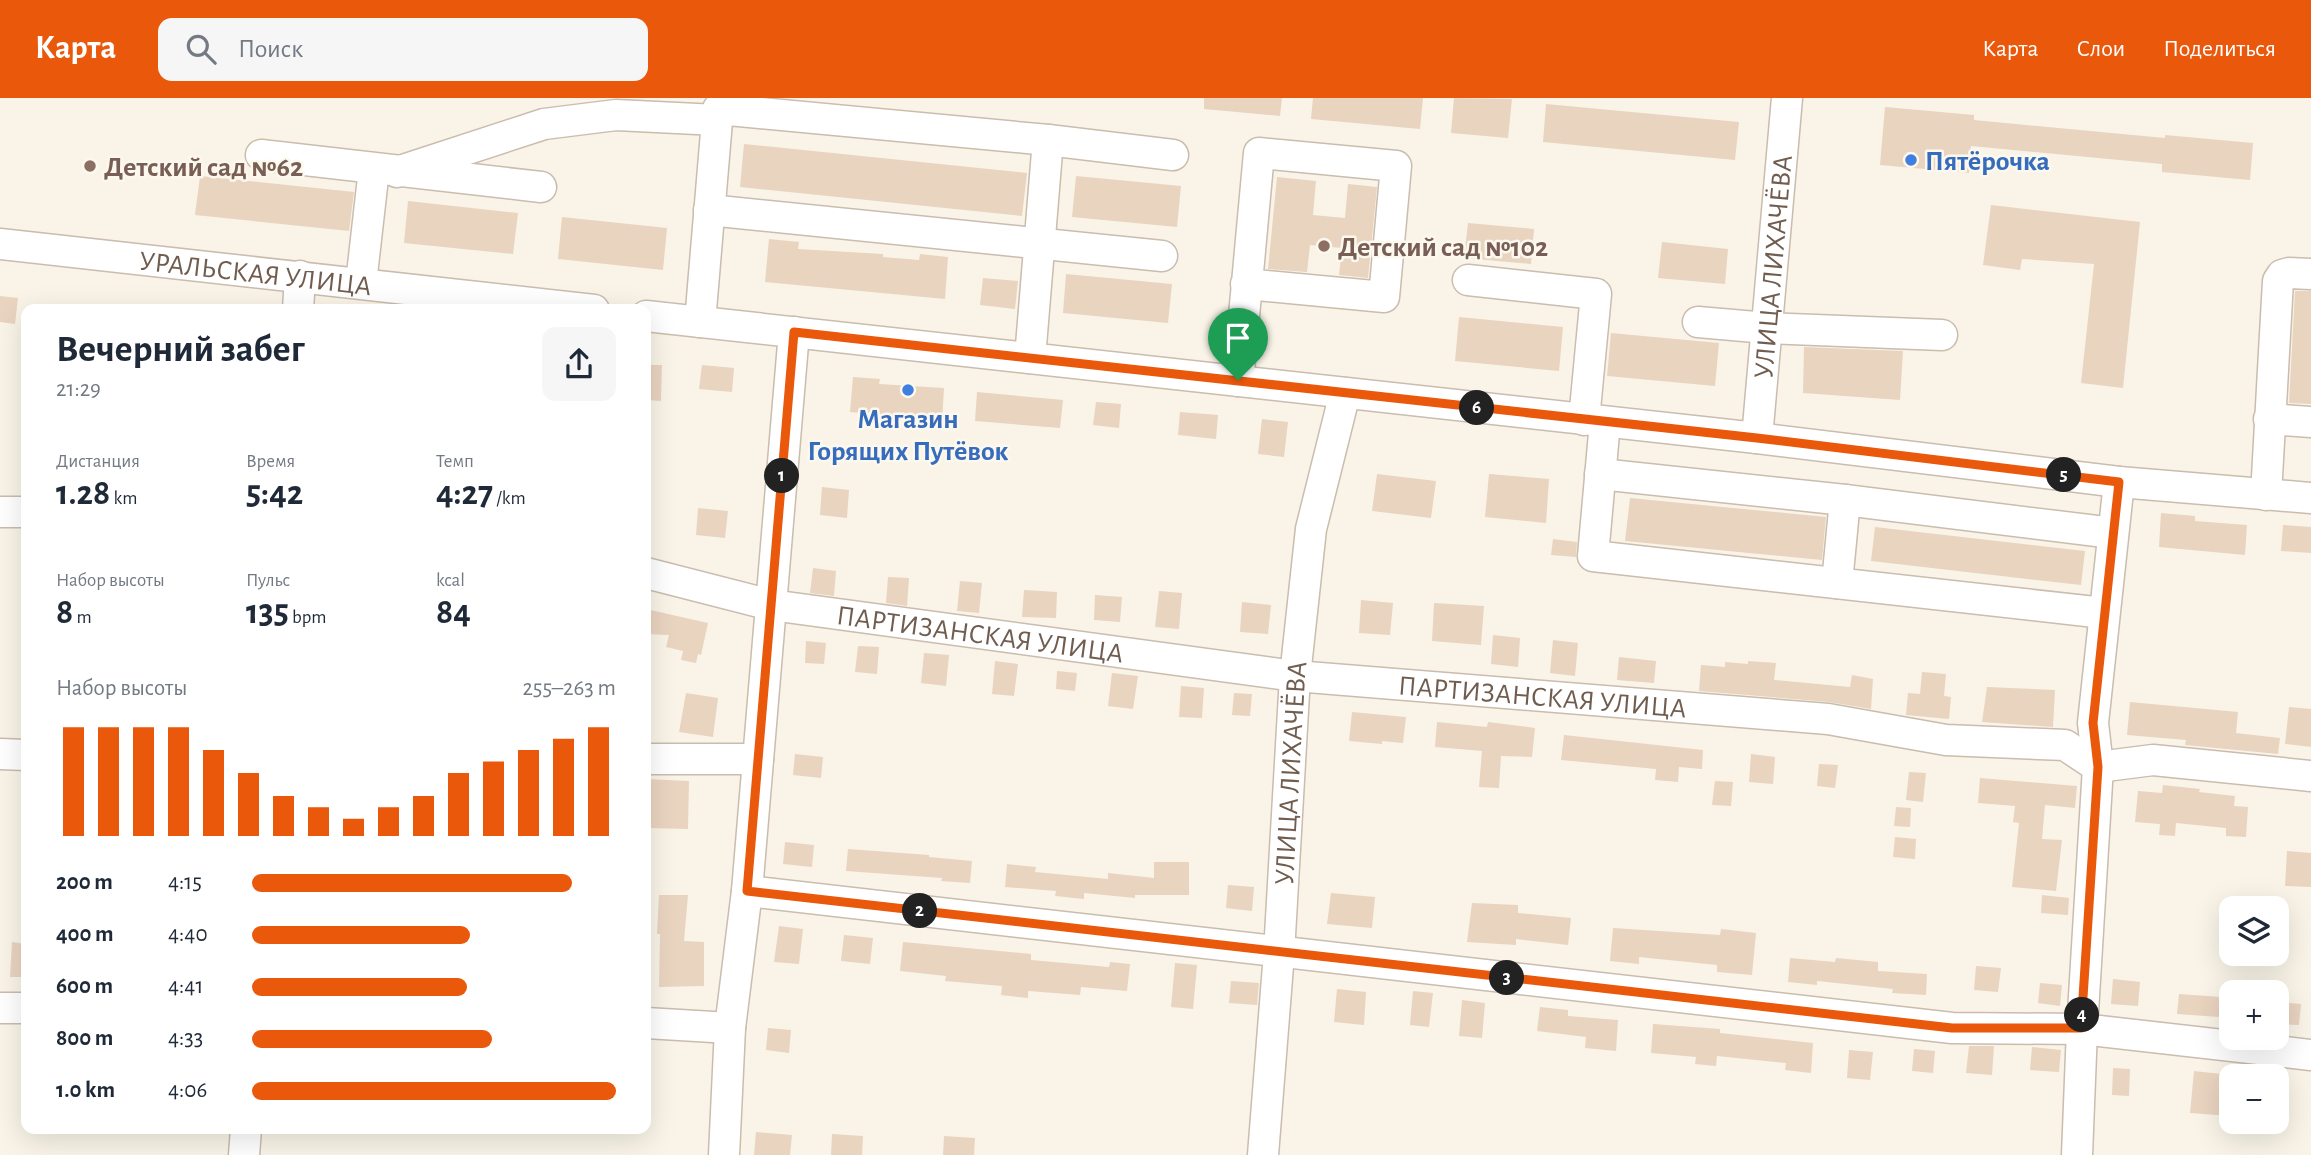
<!DOCTYPE html>
<html lang="ru">
<meta charset="utf-8">
<style>
:root{--surface:#fff;--page:#f6f6f7;--text:#1f2937;--muted:#747a83;--accent:#ea580c}
body{margin:0;font-family:"Alegreya Sans",sans-serif;background:var(--page);color:var(--text);height:100vh;display:flex;flex-direction:column;font-size:26px;white-space:nowrap}
*{box-sizing:border-box;margin:0}
p{font-size:23px;color:var(--muted)}
.icon{flex:none;width:38px;height:38px;fill:none;stroke:currentColor;stroke-width:2;stroke-linecap:round;stroke-linejoin:round}
.map{position:relative;flex:1;overflow:hidden}
.sheet{position:absolute;left:21px;top:206px;width:630px;height:830px;display:flex;flex-direction:column;background:var(--surface);border-radius:14px;box-shadow:0 7px 28px #0002}
.sheet>*{flex:none}
.fabs{position:absolute;left:2219px;top:798px;display:grid;gap:14px}
.fabs a{display:grid;place-items:center;width:70px;height:70px;border-radius:14px;background:var(--surface);box-shadow:0 7px 28px #0002;font-size:35px}
.pin{position:absolute;display:grid;place-items:center;width:60px;height:60px;color:#fff;margin:-72px -30px;border-radius:50% 50% 50% 0;rotate:-45deg;box-shadow:0 0 7px #0007}
.pin .icon{rotate:45deg}
.km{position:absolute;width:35px;height:35px;margin:-18px;border-radius:50%;background:#222;color:#fff;font-size:19px;line-height:35px;text-align:center}
.round{display:grid;place-items:center;flex:none;width:74px;height:74px;border-radius:14px;background:var(--page)}
.head{display:flex;align-items:center;justify-content:space-between;height:119px;padding:0 35px}
h1{font-size:38px;font-weight:700;line-height:52px}
.figures{display:grid;grid-template-columns:repeat(3,1fr);gap:10px;height:119px;padding:7px 35px}
.figures div{display:grid;align-content:center}
.figures b{font-size:35px;font-weight:700}
.figures small{font-size:19px;font-weight:400}
.figures p{font-size:19px}
.chart{height:196px;padding:14px 35px}
.chart p{display:flex;justify-content:space-between}
.chart svg{width:100%;height:126px;margin-top:7px;stroke:var(--accent);stroke-width:6}
ul{padding:0 35px;list-style:none;font-size:23px}
li{display:grid;grid-template-columns:112px 84px 1fr;align-items:center;height:52px}
li i{height:18px;border-radius:9px;background:var(--accent)}
header{display:flex;align-items:center;gap:42px;box-sizing:border-box;height:98px;padding:0 35px;background:var(--accent);color:#fff}
header strong{font-size:33px}
nav{display:flex;gap:38px;margin-inline-start:auto;font-size:24px}
.search{width:490px;height:63px;background:var(--page);display:flex;align-items:center;gap:18px;box-sizing:border-box;padding:0 24px;border-radius:14px;color:var(--muted);font-size:26px}
.map>svg:first-child{display:block}
.building{fill:#e9d4c0}
.lines{fill:none;stroke-linecap:round;stroke-linejoin:round}
.minor-casing{stroke:#cabcae;stroke-width:33}
.minor{stroke:#fff;stroke-width:30}
.route-casing{stroke:#fff;stroke-width:14}
.route{stroke:#ea580c;stroke-width:9}
.shop-dot{fill:#3f7fe0;stroke:#fdf8ed;stroke-width:2.5}
.education-dot{fill:#8d6e63;stroke:#fdf8ed;stroke-width:2.5}
.labels{text-anchor:middle;stroke-width:5;stroke-linejoin:round;paint-order:stroke}
.shop-label{font-size:28px;font-weight:bold;fill:#366cbe;stroke:#fdf8ed;text-anchor:start}
.education-label{font-size:28px;font-weight:bold;fill:#785e54;stroke:#fdf8ed;text-anchor:start}
.street-label{font-size:28px;fill:#705d4f;stroke:#fdf8ed}
</style>
<header>
<strong>Карта</strong>
<div class="search"><svg class="icon" aria-label="search" viewBox="0 0 24 24"><circle cx="10" cy="10" r="6"/><path d="M15 15l6 6"/></svg>Поиск</div>
<nav><a>Карта</a><a>Слои</a><a>Поделиться</a></nav>
</header>
<div class="map">
<svg width="2311" height="1057" viewBox="0 0 2311 1057">
<rect width="100%" height="100%" fill="#f9f4e7"/>
<path class="building" d="M1204,0H1282L1280,18L1204,11Z
M1313,0H1423L1420,31L1311,21Z
M1454,0L1512,1L1508,40L1451,35Z
M1546,6L1739,24L1735,62L1543,44Z
M1885,9L1974,17V22L2165,40V37L2253,45L2250,82L2162,74V66L1971,48L1969,75L1880,67Z
M744,46L1027,75L1022,118L740,89Z
M200,78L354,94L349,133L195,117Z
M1076,78L1181,88L1177,129L1072,119Z
M1277,79L1316,83L1313,117L1345,120L1348,86L1377,89L1368,180L1339,177L1342,150L1310,147L1307,174L1268,171Z
M408,103L518,115L513,156L404,145Z
M1991,107L2140,124L2123,290L2081,285L2094,166L2022,161L2020,172L1983,167Z
M562,119L667,130L663,172L558,161Z
M1468,125L1534,131L1531,166L1464,160Z
M769,141L799,144L798,151L883,156V159L919,162L920,156L948,159L945,201L765,184Z
M1662,144L1728,151L1725,186L1658,180Z
M1066,176L1172,186L1168,225L1063,215Z
M983,180L1018,183L1015,211L980,207Z
M2295,193H2311V306L2289,305Z
M0,198L18,200L15,226L0,224Z
M1459,219L1563,229L1559,273L1455,263Z
M1611,235L1719,245L1715,288L1607,278Z
M1804,249L1903,253L1900,302L1803,295Z
M646,267H662L661,303L646,302Z
M702,267L734,270L732,294L699,291Z
M853,279L880,281L879,286L944,290L942,325L902,322V318L850,314Z
M977,294L1063,302L1060,330L975,323Z
M1096,304L1121,306L1119,330L1093,327Z
M1180,314L1218,317L1216,341L1178,337Z
M1262,321L1288,324L1284,359L1258,356Z
M1377,376L1436,383L1431,420L1372,413Z
M1489,376L1549,381L1546,425L1485,419Z
M822,389L849,392L847,420L820,417Z
M1630,400L1826,419L1822,462L1625,443Z
M698,410L728,413L725,440L696,437Z
M2161,415L2195,418V423L2247,427L2245,457L2159,449Z
M2283,427L2311,429V455L2281,453Z
M1875,429L2085,453L2081,487L1871,463Z
M1553,441L1577,444L1576,459L1551,457Z
M813,470L836,473L834,498L810,495Z
M888,479L909,480L907,508L886,505Z
M960,483L982,485L979,515L957,513Z
M1024,492L1057,494L1056,520L1022,519Z
M1159,493L1182,495L1179,531L1155,529Z
M1095,497L1122,499L1120,524L1094,522Z
M1361,502L1393,505L1390,537L1359,535Z
M1242,504L1271,507L1268,536L1240,534Z
M1434,505L1484,508L1481,547L1432,543Z
M646,511L708,525L701,557L698,556L696,565L681,562L683,553L666,549L669,537L646,536Z
M1493,537L1520,540L1518,569L1491,566Z
M1553,542L1578,545L1575,578L1550,575Z
M806,543L826,545L824,566L805,565Z
M858,548L879,549L877,576L855,574Z
M924,555L949,557L946,588L921,585Z
M1619,559L1656,563L1654,585L1617,582Z
M995,563L1018,566L1014,598L992,596Z
M1748,563L1776,565L1774,582L1850,589L1852,577L1873,581L1871,611L1829,604L1699,593L1701,567L1725,569V564L1748,566Z
M1057,573L1077,575L1075,593L1056,591Z
M1922,574L1946,576L1944,598L1951,599L1949,621L1906,617L1908,595L1920,596Z
M1112,575L1138,578L1133,611L1108,608Z
M1181,588L1204,590L1202,620L1179,619Z
M1987,589L2055,592L2053,629L1982,624Z
M686,595L718,600L713,639L679,634Z
M1234,595L1252,596L1250,618L1232,617Z
M2130,604L2238,614L2236,635L2280,640L2278,656L2185,647L2186,642L2127,637Z
M2289,609L2311,611V649L2285,646Z
M1352,614L1406,619L1403,645L1382,643V646L1349,643Z
M1437,624L1487,629L1488,624L1535,630L1532,659L1501,658L1499,690L1479,689L1482,653L1435,649Z
M1564,637L1703,652L1702,671L1679,669L1678,684L1655,682L1656,671L1561,662Z
M795,656L823,659L821,680L793,677Z
M1751,656L1775,659L1773,686L1749,684Z
M1819,666L1838,667L1835,690L1817,688Z
M1909,674L1926,675L1923,704L1906,702Z
M1980,680L2077,688L2075,710L2045,707L2042,741L2062,742L2056,793L2012,789L2019,725L2013,724L2015,708L1978,705Z
M646,681L689,683L688,731L646,730Z
M1715,683L1733,684L1731,708L1712,707Z
M2163,687L2200,691L2199,694L2235,698L2234,708L2248,709L2246,739L2226,738V730L2176,725L2175,738L2159,737L2160,726L2135,724L2138,693L2162,695Z
M1896,709L1911,710L1910,729L1894,728Z
M1895,739L1916,741L1915,761L1893,759Z
M785,744L814,747L812,769L783,766Z
M848,751L929,757V759L972,763L970,785L941,783L942,780L846,773Z
M2287,753L2311,755V789L2285,788Z
M1154,764H1189V797H1135V800L1084,795V801L1055,798L1056,793L1005,789L1007,766L1036,769L1035,774L1108,781V775L1154,780Z
M1228,787L1254,789L1252,813L1226,810Z
M1331,795L1375,799L1372,830L1327,826Z
M659,797H688L684,843L704,844V888L659,889L660,836H657Z
M2042,797L2069,800L2068,817L2041,815Z
M1472,805L1518,807V815L1571,820L1568,847L1516,841V847L1467,844Z
M779,828L803,831L799,866L774,864Z
M1613,830L1720,837L1721,831L1756,835L1752,877L1717,874V867L1639,859V866L1610,863Z
M844,837L873,840L870,866L841,863Z
M12,844L26,846V879H10Z
M903,844L1031,856V862L1109,869L1110,864L1130,866L1127,893L1081,889L1080,897L1028,893V900L1001,897L1002,888L945,883L946,878L900,873Z
M1790,860L1835,864L1836,860L1878,864V873L1927,876L1926,897L1892,895L1893,891L1817,883V887L1788,884Z
M1175,865L1197,867L1193,911L1171,909Z
M1976,868L2001,870L1998,894L1974,892Z
M2113,881L2140,884L2138,908L2111,906Z
M1231,883L1259,885L1257,907L1229,905Z
M2040,885L2062,887L2060,908L2038,905Z
M1337,891L1366,894L1364,927L1334,924Z
M1413,893L1433,895L1429,929L1410,927Z
M2179,896L2221,899L2219,919L2177,916Z
M1462,902L1485,905L1482,940L1459,938Z
M2277,904L2301,906L2299,927L2277,926Z
M1540,909L1568,912V918L1618,922L1616,953L1585,950L1586,939L1537,933Z
M1653,926L1720,931V935L1813,945L1811,975L1785,972L1786,965L1717,958L1716,968L1695,966L1696,959L1651,955Z
M768,930L791,932L789,955L766,952Z
M1969,948H1994L1992,977L1966,975Z
M2032,949L2061,952L2059,974L2030,972Z
M1914,951L1935,953L1933,975L1912,973Z
M1849,952L1873,954L1870,982L1847,980Z
M2113,970L2130,971L2129,998L2112,997Z
M2194,973L2231,977V1018L2190,1015Z
M756,1034L792,1037L790,1057H754Z
M832,1036L863,1038L862,1057H831Z
M944,1038L975,1040L974,1057H943Z"/>
<g class="lines">
<g class="minor-casing">
<g id="minor">
<path d="M261,57L541,89"/>
<path d="M397,74L544,26L616,17L717,22"/>
<path d="M709,112L1162,158"/>
<path id="s1" d="M0,146L594,212"/>
<path d="M1468,182L1596,196L1584,322"/>
<path d="M361,185L374,71"/>
<path d="M298,212L300,178"/>
<path d="M646,218L1757,340L2119,384L2311,400"/>
<path d="M700,224L718,11L1048,42L1173,57"/>
<path d="M1698,224L1767,230L1942,237"/>
<path d="M1030,260L1048,42"/>
<path d="M1238,283L1259,55L1396,68L1384,199L1246,186"/>
<path d="M2269,321L2311,324"/>
<path d="M1605,324L1593,458L2104,515"/>
<path id="s2" d="M1757,340L1787,0"/>
<path d="M1600,376L1845,402L2113,435"/>
<path d="M2266,397L2278,183L2282,177L2289,175L2311,176"/>
<path d="M0,414H26"/>
<path id="s3" d="M646,475L771,507L1295,578L1828,621L1946,642L2065,647L2098,669L2153,662L2311,678"/>
<path d="M1837,485L1845,402"/>
<path d="M0,656L26,657"/>
<path d="M646,661H758"/>
<path d="M747,793L1952,930L2082,931L2311,957"/>
<path d="M0,910H26"/>
<path d="M646,925L730,930"/>
<path d="M244,1057L246,1031"/>
<path d="M724,1057L730,930L747,793L794,234"/>
<path id="s4" d="M1263,1057L1279,855L1295,578L1311,431L1345,295"/>
<path d="M2077,1057L2082,931L2098,669L2093,625L2119,384"/>
</g>
</g>
<use href="#minor" class="minor"/>
</g>
<g class="lines">
<g class="route-casing">
<path id="route" d="M794,234L1757,340L2119,384L2093,625L2098,669L2081,930H1952L747,793Z"/>
</g>
<use href="#route" class="route"/>
</g>
<g class="shop-dot">
<circle cx="1911" cy="62" r="7"/>
<circle cx="908" cy="292" r="7"/>
</g>
<g class="education-dot">
<circle cx="90" cy="68" r="7"/>
<circle cx="1324" cy="148" r="7"/>
</g>
<g class="labels">
<g class="shop-label">
<text x="1925" y="72">Пятёрочка</text>
<text x="908" y="330" text-anchor="middle">Магазин<tspan x="908" dy="32">Горящих Путёвок</tspan></text>
</g>
<g class="education-label">
<text x="104" y="78">Детский сад №62</text>
<text x="1338" y="158">Детский сад №102</text>
</g>
<g class="street-label">
<text dy="10" stroke="none"><textPath href="#s2" startOffset="172">УЛИЦА ЛИХАЧЁВА</textPath></text>
<text dy="10" stroke="none"><textPath href="#s1" startOffset="257">УРАЛЬСКАЯ УЛИЦА</textPath></text>
<text dy="10" stroke="none"><textPath href="#s3" startOffset="340">ПАРТИЗАНСКАЯ УЛИЦА</textPath></text>
<text dy="10" stroke="none"><textPath href="#s3" startOffset="906">ПАРТИЗАНСКАЯ УЛИЦА</textPath></text>
<text dy="10" stroke="none"><textPath href="#s4" startOffset="383">УЛИЦА ЛИХАЧЁВА</textPath></text>
</g>
</g>
</svg>
<div class="fabs">
<a><svg class="icon" aria-label="layers" viewBox="0 0 24 24"><path d="M12 4l9 5-9 5-9-5zM3 14l9 5 9-5"/></svg></a>
<a>+</a>
<a>−</a>
</div>
<div class="pin" style="left:1238px;top:282px;background:#1e9e55"><svg class="icon" aria-label="arrive" viewBox="0 0 24 24"><path d="M6 21V4h12l-3 4 3 4H6"/></svg></div>
<b class="km" style="left:782px;top:378px">1</b>
<b class="km" style="left:920px;top:813px">2</b>
<b class="km" style="left:1507px;top:880px">3</b>
<b class="km" style="left:2082px;top:917px">4</b>
<b class="km" style="left:2064px;top:377px">5</b>
<b class="km" style="left:1477px;top:310px">6</b>
<section class="sheet">
<div class="head"><div><h1>Вечерний забег</h1><p>21:29</p></div><a class="round"><svg class="icon" aria-label="share" viewBox="0 0 24 24"><path d="M12 15V3M7 8l5-5 5 5M5 13v7h14v-7"/></svg></a></div>
<div class="figures">
<div><p>Дистанция</p><b>1.28<small> km</small></b></div>
<div><p>Время</p><b>5:42</b></div>
<div><p>Темп</p><b>4:27<small> /km</small></b></div>
</div>
<div class="figures">
<div><p>Набор высоты</p><b>8<small> m</small></b></div>
<div><p>Пульс</p><b>135<small> bpm</small></b></div>
<div><p>kcal</p><b>84</b></div>
</div>
<div class="chart"><p><span>Набор высоты</span>255–263 m</p>
<svg viewBox="0 0 160 44" preserveAspectRatio="none"><path d="M5 44V6M15 44V6M25 44V6M35 44V6M45 44V14M55 44V22M65 44V30M75 44V34M85 44V38M95 44V34M105 44V30M115 44V22M125 44V18M135 44V14M145 44V10M155 44V6"/></svg>
</div>
<ul>
<li><b>200 m</b>4:15<i style="width:88%"></i></li>
<li><b>400 m</b>4:40<i style="width:60%"></i></li>
<li><b>600 m</b>4:41<i style="width:59%"></i></li>
<li><b>800 m</b>4:33<i style="width:66%"></i></li>
<li><b>1.0 km</b>4:06<i style="width:100%"></i></li>
</ul>
</section>
</div>
